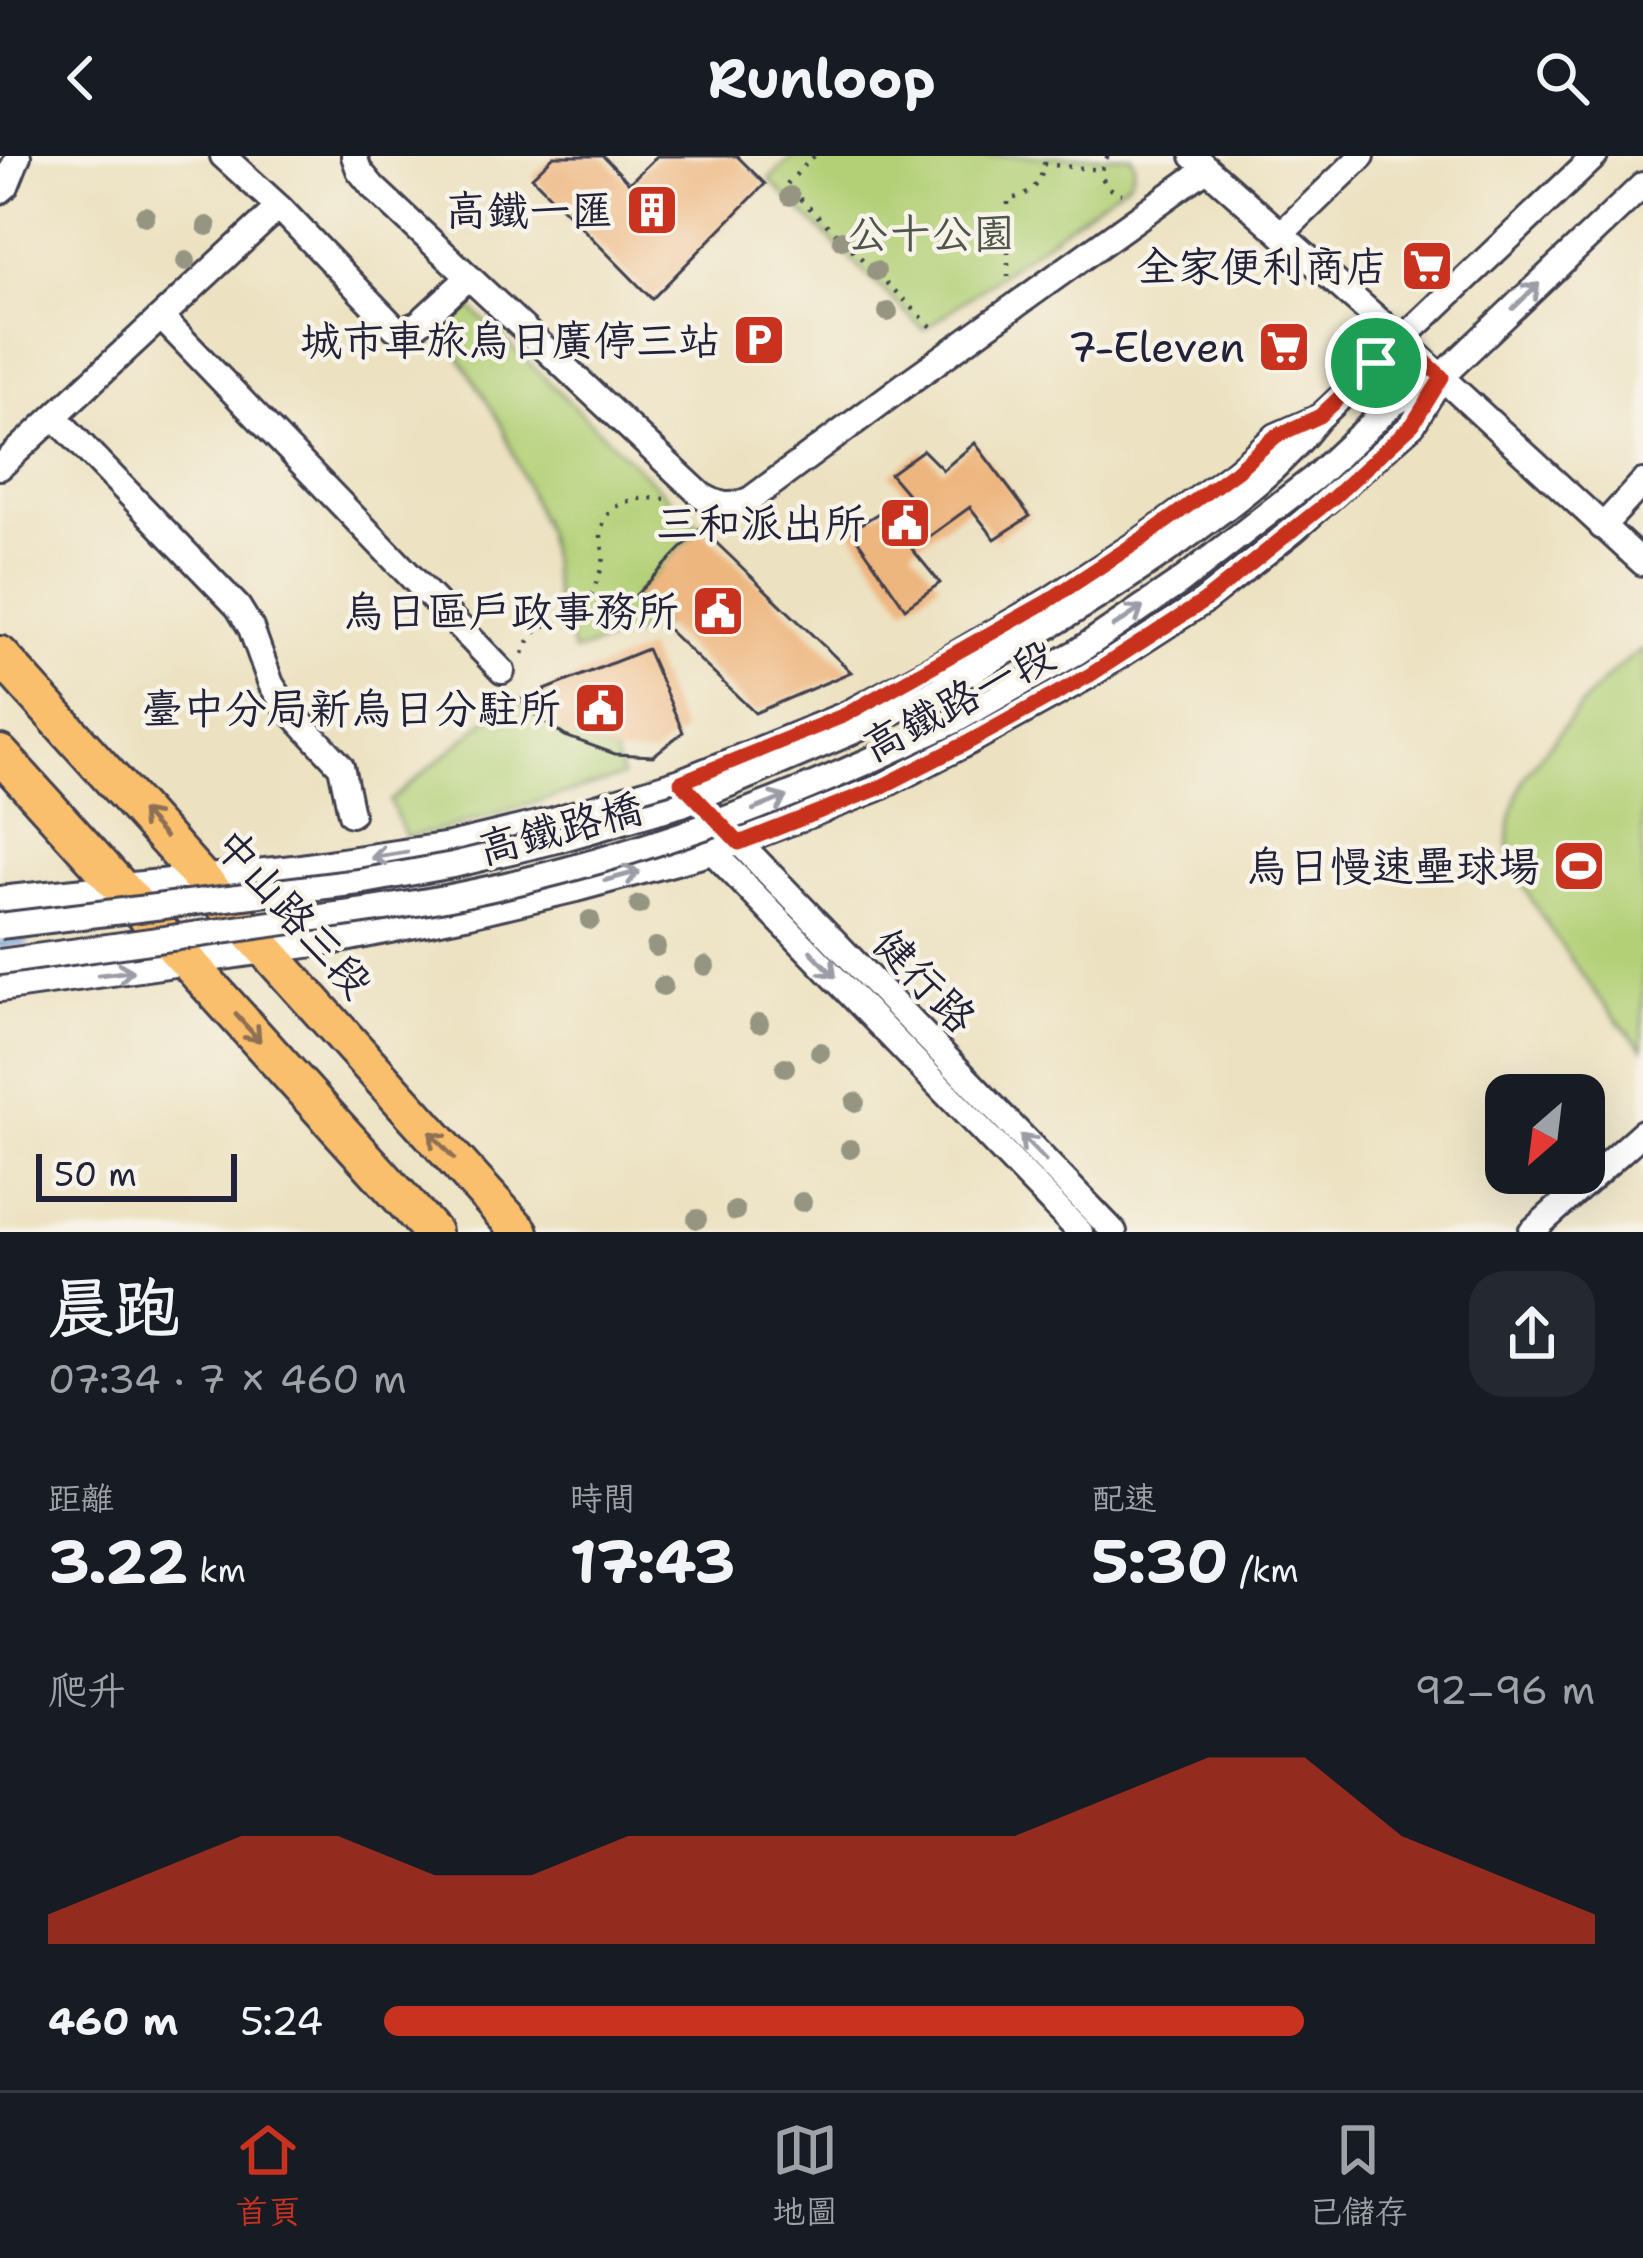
<!DOCTYPE html>
<html lang="zh-TW">
<meta charset="utf-8">
<style>
:root{--surface:#171b24;--page:#242831;--text:#f1f3f6;--muted:#9ea1a6;--line:#363941;--accent:#c8321e}
body{margin:0;font-family:"Shantell Sans","LXGW WenKai TC",sans-serif;background:var(--page);color:var(--text);height:100vh;display:flex;flex-direction:column;font-size:45px;white-space:nowrap}
*{box-sizing:border-box;margin:0}
p{font-size:39px;color:var(--muted)}
.icon{flex:none;width:66px;height:66px;fill:none;stroke:currentColor;stroke-width:2;stroke-linecap:round;stroke-linejoin:round}
.map{position:relative;height:1076px;overflow:hidden}
.details{display:flex;flex-direction:column;background:var(--surface);flex:1}
.details>*{flex:none}
.needle{width:78px;rotate:208deg}
.tools{position:absolute;left:1485px;top:918px;display:grid;gap:24px}
.tools a{display:grid;place-items:center;width:120px;height:120px;border-radius:24px;background:var(--surface);box-shadow:0 12px 48px #0002;font-size:60px}
.scale{position:absolute;left:36px;bottom:30px;width:201px;box-sizing:border-box;padding-left:12px;border:6px solid #22223b;border-top:0;font-size:33px;line-height:42px;white-space:nowrap;color:#22223b;-webkit-text-stroke:9px #f7f3e8;paint-order:stroke}
.pin{position:absolute;display:grid;place-items:center;width:102px;height:102px;color:#fff;margin:-51px;border:6px solid #fff;border-radius:50%;box-shadow:0 3px 12px #0007}
.round{display:grid;place-items:center;flex:none;width:126px;height:126px;border-radius:36px;background:var(--page)}
.head{display:flex;align-items:center;justify-content:space-between;height:204px;padding:0 48px}
h1{font-size:66px;font-weight:700;line-height:90px}
.figures{display:grid;grid-template-columns:repeat(3,1fr);gap:18px;height:204px;padding:12px 48px}
.figures div{display:grid;align-content:center}
.figures b{font-size:60px;font-weight:700}
.figures small{font-size:33px;font-weight:400}
.figures p{font-size:33px}
.chart{height:336px;padding:24px 48px}
.chart p{display:flex;justify-content:space-between}
.chart svg{width:100%;height:216px;margin-top:12px;fill:var(--accent);opacity:.7}
ul{padding:0 48px;list-style:none;font-size:39px}
li{display:grid;grid-template-columns:192px 144px 1fr;align-items:center;height:90px}
li i{height:30px;border-radius:15px;background:var(--accent)}
header{display:flex;justify-content:space-between;align-items:center;height:156px;padding:0 48px;background:var(--surface);font-size:54px;font-weight:700}
.dock{display:flex;justify-content:space-around;align-items:center;height:168px;border-top:3px solid var(--line);background:var(--surface);font-size:33px;color:var(--muted)}
.dock a{display:grid;justify-items:center;gap:6px}
.dock .selected{color:var(--accent)}
.map>svg:first-child{display:block}
.park{fill:#b3d077;stroke:#6a7959;stroke-width:3}
.lines{fill:none;stroke-linecap:round;stroke-linejoin:round}
.stream{stroke:#6c9fd8;stroke-width:8}
.building{fill:#eeb67f}
.minor-casing{stroke:#403f4f;stroke-width:30}
.primary-casing{stroke:#403f4f;stroke-width:42}
.path{stroke:#403f4f;stroke-width:4.5;stroke-dasharray:3 9;stroke-linecap:butt}
.minor{stroke:#fff;stroke-width:24}
.primary{stroke:#f9bf6d;stroke-width:36}
.minor-bridge-casing{stroke:#403f4f;stroke-width:30;stroke-linecap:butt}
.minor-bridge{stroke:#fff;stroke-width:24}
.tree{fill:#959581}
.oneway{stroke:#9c9ca7}
.oneway2{stroke:#8e7054}
.route-casing{stroke:#fff;stroke-width:24}
.route{stroke:#c8321e;stroke-width:15}
.labels{text-anchor:middle;stroke-width:9;stroke-linejoin:round;paint-order:stroke}
.poi-label{font-size:42px;fill:#22223b;stroke:#f7f3e8;text-anchor:end}
.park-label{font-size:42px;fill:#4e564d;stroke:#f7f3e8}
.street-label{font-size:42px;fill:#22223b;stroke:#f7f3e8}
</style>
<header><svg class="icon" aria-label="back" viewBox="0 0 24 24"><path d="M15 5l-7 7 7 7"/></svg>Runloop<svg class="icon" aria-label="search" viewBox="0 0 24 24"><circle cx="10" cy="10" r="6"/><path d="M15 15l6 6"/></svg></header>
<div class="map">
<svg width="1643" height="1076" viewBox="0 0 1643 1076">
<rect width="100%" height="100%" fill="#f7f3e8"/>
<filter id="ink" filterUnits="userSpaceOnUse"><feTurbulence type="fractalNoise" baseFrequency=".00833" numOctaves="2"/><feDisplacementMap in="SourceGraphic" scale="24" xChannelSelector="R" yChannelSelector="G"/><feConvolveMatrix kernelMatrix="1 2 1 2 8 2 1 2 1" color-interpolation-filters="sRGB"/></filter>
<filter id="wash" filterUnits="userSpaceOnUse"><feTurbulence type="fractalNoise" baseFrequency=".004" numOctaves="4" result="noise"/><feDisplacementMap in="SourceGraphic" scale="48" xChannelSelector="R" yChannelSelector="G"/><feGaussianBlur stdDeviation="2.7" result="paint"/><feColorMatrix in="noise" values="0 0 0 0 0 0 0 0 0 0 0 0 0 0 0 0 0 1.4 0 .05"/><feComposite in="paint" operator="in"/></filter>
<g filter="url(#wash)">
<rect width="100%" height="100%" fill="#ece1c0"/>
<path class="park" d="M793,0H1132C1136,10 1135,16 1129,25L924,174L769,24Z
M464,145L701,372L634,441L663,469L574,496L556,446L547,381L501,268L460,202L437,171Z
M1643,493V892C1610,862 1517,736 1509,694C1505,678 1517,637 1524,622C1531,609 1544,596 1553,585C1580,550 1606,517 1643,493Z
M520,544C552,575 574,583 615,598L622,621L446,673L406,681L390,645L506,548Z"/>
<g class="lines">
<path class="stream" d="M0,789L25,786"/>
</g>
<g id="blocks">
<path class="building" d="M554,0H603L629,27L657,0H737L765,28L652,143L532,21Z
M975,287L1030,360L995,383L970,351L912,393L940,427L905,452L851,374L908,339L890,318L923,294L943,314Z
M701,372L851,516L755,557L634,441Z
M647,493L683,576L653,600L615,598L565,580L537,560L520,544Z"/>
</g>
</g>
<g filter="url(#ink)">
<use href="#blocks" fill-opacity="0" stroke="#403f4f" stroke-width="3"/>
<g class="lines">
<g class="minor-casing">
<path id="minor" d="M223,0L279,51L395,172L403,174L418,168L469,121
M354,0L359,14L373,31L701,339C719,350 731,353 751,343L910,225L1206,13
M1193,0L1401,184L1643,407
M0,35L6,30L18,0
M1281,78L1362,0
M161,161L502,515
M55,261L238,451L251,472L271,528L286,551L341,610L351,658
M0,311L279,51
M1602,371L1643,326
M940,533C1024,486 1105,439 1182,384C1236,345 1278,315 1319,262
M956,564L1077,496L1180,426L1315,321L1393,248L1439,222
M683,628L1114,1076
M659,640L1080,1076
M0,743L293,712L450,689L550,665L681,625L845,559L929,514L1048,445L1143,383L1236,315L1276,280L1320,261L1595,0
M0,833L335,785L470,758L576,733L713,696L879,632L967,587L1090,519L1203,446L1293,375L1413,268L1441,221L1643,29
M1531,1076L1643,976"/>
</g>
<g class="primary-casing">
<path id="primary" d="M0,499L520,1076
M0,598L432,1076"/>
</g>
<path class="path" d="M814,0L786,29L935,174
M1108,0C1096,17 1102,32 1122,38
M1008,121V43C1029,41 1041,29 1044,8L1101,14
M523,498C540,451 560,480 579,458C589,447 599,421 603,407C605,398 601,388 601,379C603,344 637,340 665,343"/>
<use href="#minor" class="minor"/>
<use href="#primary" class="primary"/>
<g class="minor-bridge-casing">
<path id="minor-bridge" d="M0,770L359,726L453,709L557,684L682,648L854,575L940,533
M0,806C90,793 180,780 271,768C334,759 397,752 460,739C633,704 798,642 956,564"/>
</g>
<use href="#minor-bridge" class="minor-bridge"/>
</g>
<g class="tree">
<circle cx="790" cy="40" r="10"/>
<circle cx="145" cy="60" r="10"/>
<circle cx="207" cy="70" r="10"/>
<circle cx="842" cy="84" r="10"/>
<circle cx="186" cy="105" r="10"/>
<circle cx="876" cy="115" r="10"/>
<circle cx="888" cy="156" r="10"/>
<circle cx="639" cy="749" r="10"/>
<circle cx="590" cy="764" r="10"/>
<circle cx="656" cy="791" r="10"/>
<circle cx="705" cy="810" r="10"/>
<circle cx="663" cy="830" r="10"/>
<circle cx="759" cy="867" r="10"/>
<circle cx="820" cy="896" r="10"/>
<circle cx="785" cy="911" r="10"/>
<circle cx="855" cy="946" r="10"/>
<circle cx="850" cy="993" r="10"/>
<circle cx="802" cy="1046" r="10"/>
<circle cx="735" cy="1055" r="10"/>
<circle cx="697" cy="1063" r="10"/>
</g>
<defs><path id="oneway-shaft" d="M-6 0H5M1.5-3L5.5 0L1.5 3" fill="none" stroke-width="1.6" stroke-linecap="round" stroke-linejoin="round" transform="scale(3)"/></defs>
<g class="oneway">
<use href="#oneway-shaft" transform="translate(1526 140) rotate(-44)"/>
<use href="#oneway-shaft" transform="translate(1128 461) rotate(-34)"/>
<use href="#oneway-shaft" transform="translate(770 647) rotate(-22)"/>
<use href="#oneway-shaft" transform="translate(389 699) rotate(171)"/>
<use href="#oneway-shaft" transform="translate(622 720) rotate(-15)"/>
<use href="#oneway-shaft" transform="translate(823 808) rotate(46)"/>
<use href="#oneway-shaft" transform="translate(116 817) rotate(-7)"/>
<use href="#oneway-shaft" transform="translate(1033 992) rotate(-134)"/>
</g>
<g class="oneway2">
<use href="#oneway-shaft" transform="translate(153 668) rotate(-132)"/>
<use href="#oneway-shaft" transform="translate(248 872) rotate(48)"/>
<use href="#oneway-shaft" transform="translate(442 989) rotate(-132)"/>
</g>
</g>
<g class="lines" filter="url(#ink)">
<g class="route-casing">
<path id="route" d="M1401,184L1442,221L1413,268L1334,341L1203,446L1090,519L967,587L879,632L739,687L681,626L845,559L1048,445L1142,383L1236,315L1276,280L1320,260Z"/>
</g>
<use href="#route" class="route"/>
</g>
<defs>
<g id="building-square" transform="scale(2.7)"><rect x="-9" y="-9" width="18" height="18" rx="4" fill="#c8321e" stroke="#f7f3e8"/><path d="M-4-6H4V6H1V3H-1V6H-4ZM-2.5-4.3h1.7v1.8h-1.7ZM.8-4.3h1.7v1.8H.8ZM-2.5-1h1.7V.8h-1.7ZM.8-1h1.7V.8H.8Z" fill="#fff"/></g>
<g id="supermarket-square" transform="scale(2.7)"><rect x="-9" y="-9" width="18" height="18" rx="4" fill="#c8321e" stroke="#f7f3e8"/><path d="M-6-5.5h2.5l.6 2H6L4.5 2H-2.5L-4.4-4H-6ZM-1.5 3.2a1.3 1.3 0 1 0 .1 0ZM3 3.2a1.3 1.3 0 1 0 .1 0Z" fill="#fff"/></g>
<g id="parking-square" transform="scale(2.7)"><rect x="-9" y="-9" width="18" height="18" rx="4" fill="#c8321e" stroke="#f7f3e8"/><path d="M-3.5-5.5H1a3.5 3.5 0 0 1 0 7H-1V5.5H-3.5ZM-1-3.4V-.6H.8a1.4 1.4 0 0 0 0-2.8Z" fill="#fff"/></g>
<g id="civic-square" transform="scale(2.7)"><rect x="-9" y="-9" width="18" height="18" rx="4" fill="#c8321e" stroke="#f7f3e8"/><path d="M-.6-6.5H3V-4.5H.6V-3L4-1V1h2V6H-6V1h2V-1L-.6-3ZM-1.2 2.5V6h2.4V2.5Z" fill="#fff"/></g>
<g id="stadium-square" transform="scale(2.7)"><rect x="-9" y="-9" width="18" height="18" rx="4" fill="#c8321e" stroke="#f7f3e8"/><path d="M0-5a6.5 5 0 1 0 0 10a6.5 5 0 1 0 0-10ZM-3.5-1.8h7v3.6h-7Z" fill="#fff"/></g>
</defs>
<g fill-rule="evenodd">
<use href="#building-square" x="652" y="54"/>
<use href="#supermarket-square" x="1427" y="110"/>
<use href="#parking-square" x="759" y="184"/>
<use href="#supermarket-square" x="1284" y="191"/>
<use href="#civic-square" x="905" y="367"/>
<use href="#civic-square" x="718" y="455"/>
<use href="#civic-square" x="600" y="552"/>
<use href="#stadium-square" x="1579" y="710"/>
</g>
<g class="labels">
<g class="poi-label">
<text x="613" y="69">高鐵一匯</text>
<text x="1388" y="125">全家便利商店</text>
<text x="720" y="199">城市車旅烏日廣停三站</text>
<text x="1245" y="206">7-Eleven</text>
<text x="866" y="382">三和派出所</text>
<text x="679" y="470">烏日區戶政事務所</text>
<text x="561" y="567">臺中分局新烏日分駐所</text>
<text x="1540" y="725">烏日慢速壘球場</text>
</g>
<g class="park-label">
<text x="931" y="92">公十公園</text>
</g>
<g class="street-label">
<text transform="translate(958 544) rotate(-28)" y="15">高鐵路一段</text>
<text transform="translate(560 672) rotate(-15)" y="15">高鐵路橋</text>
<text transform="translate(294 757) rotate(48)" y="15">中山路三段</text>
<text transform="translate(925 824) rotate(46)" y="15">健行路</text>
</g>
</g>
</svg>
<div class="tools">
<a><svg class="needle" viewBox="-14 -14 28 28"><path d="M0-13l5 13h-10z" fill="#e53935"/><path d="M0 13l5-13h-10z" fill="#9ea1a6"/></svg></a>
</div>
<div class="scale">50 m</div>
<div class="pin" style="left:1376px;top:207px;background:#1e9e55"><svg class="icon" aria-label="arrive" viewBox="0 0 24 24"><path d="M6 21V4h12l-3 4 3 4H6"/></svg></div>
</div>
<section class="details">
<div class="head"><div><h1>晨跑</h1><p>07:34 · 7 × 460 m</p></div><a class="round"><svg class="icon" aria-label="share" viewBox="0 0 24 24"><path d="M12 15V3M7 8l5-5 5 5M5 13v7h14v-7"/></svg></a></div>
<div class="figures">
<div><p>距離</p><b>3.22<small> km</small></b></div>
<div><p>時間</p><b>17:43</b></div>
<div><p>配速</p><b>5:30<small> /km</small></b></div>
</div>
<div class="chart"><p><span>爬升</span>92–96 m</p>
<svg viewBox="0 0 160 44" preserveAspectRatio="none"><path d="M0 44V38L10 30L20 22L30 22L40 30L50 30L60 22L70 22L80 22L90 22L100 22L110 14L120 6L130 6L140 22L150 30L160 38V44z"/></svg>
</div>
<ul>
<li><b>460 m</b>5:24<i style="width:76%"></i></li>
</ul>
</section>
<nav class="dock">
<a class="selected"><svg class="icon" aria-label="home" viewBox="0 0 24 24"><path d="M3 11l9-7 9 7M6 9v11h12V9"/></svg>首頁</a>
<a><svg class="icon" aria-label="map" viewBox="0 0 24 24"><path d="M3 6l6-2 6 2 6-2v14l-6 2-6-2-6 2zM9 4v14M15 6v14"/></svg>地圖</a>
<a><svg class="icon" aria-label="saved" viewBox="0 0 24 24"><path d="M7 4h10v16l-5-4-5 4z"/></svg>已儲存</a>
</nav>
